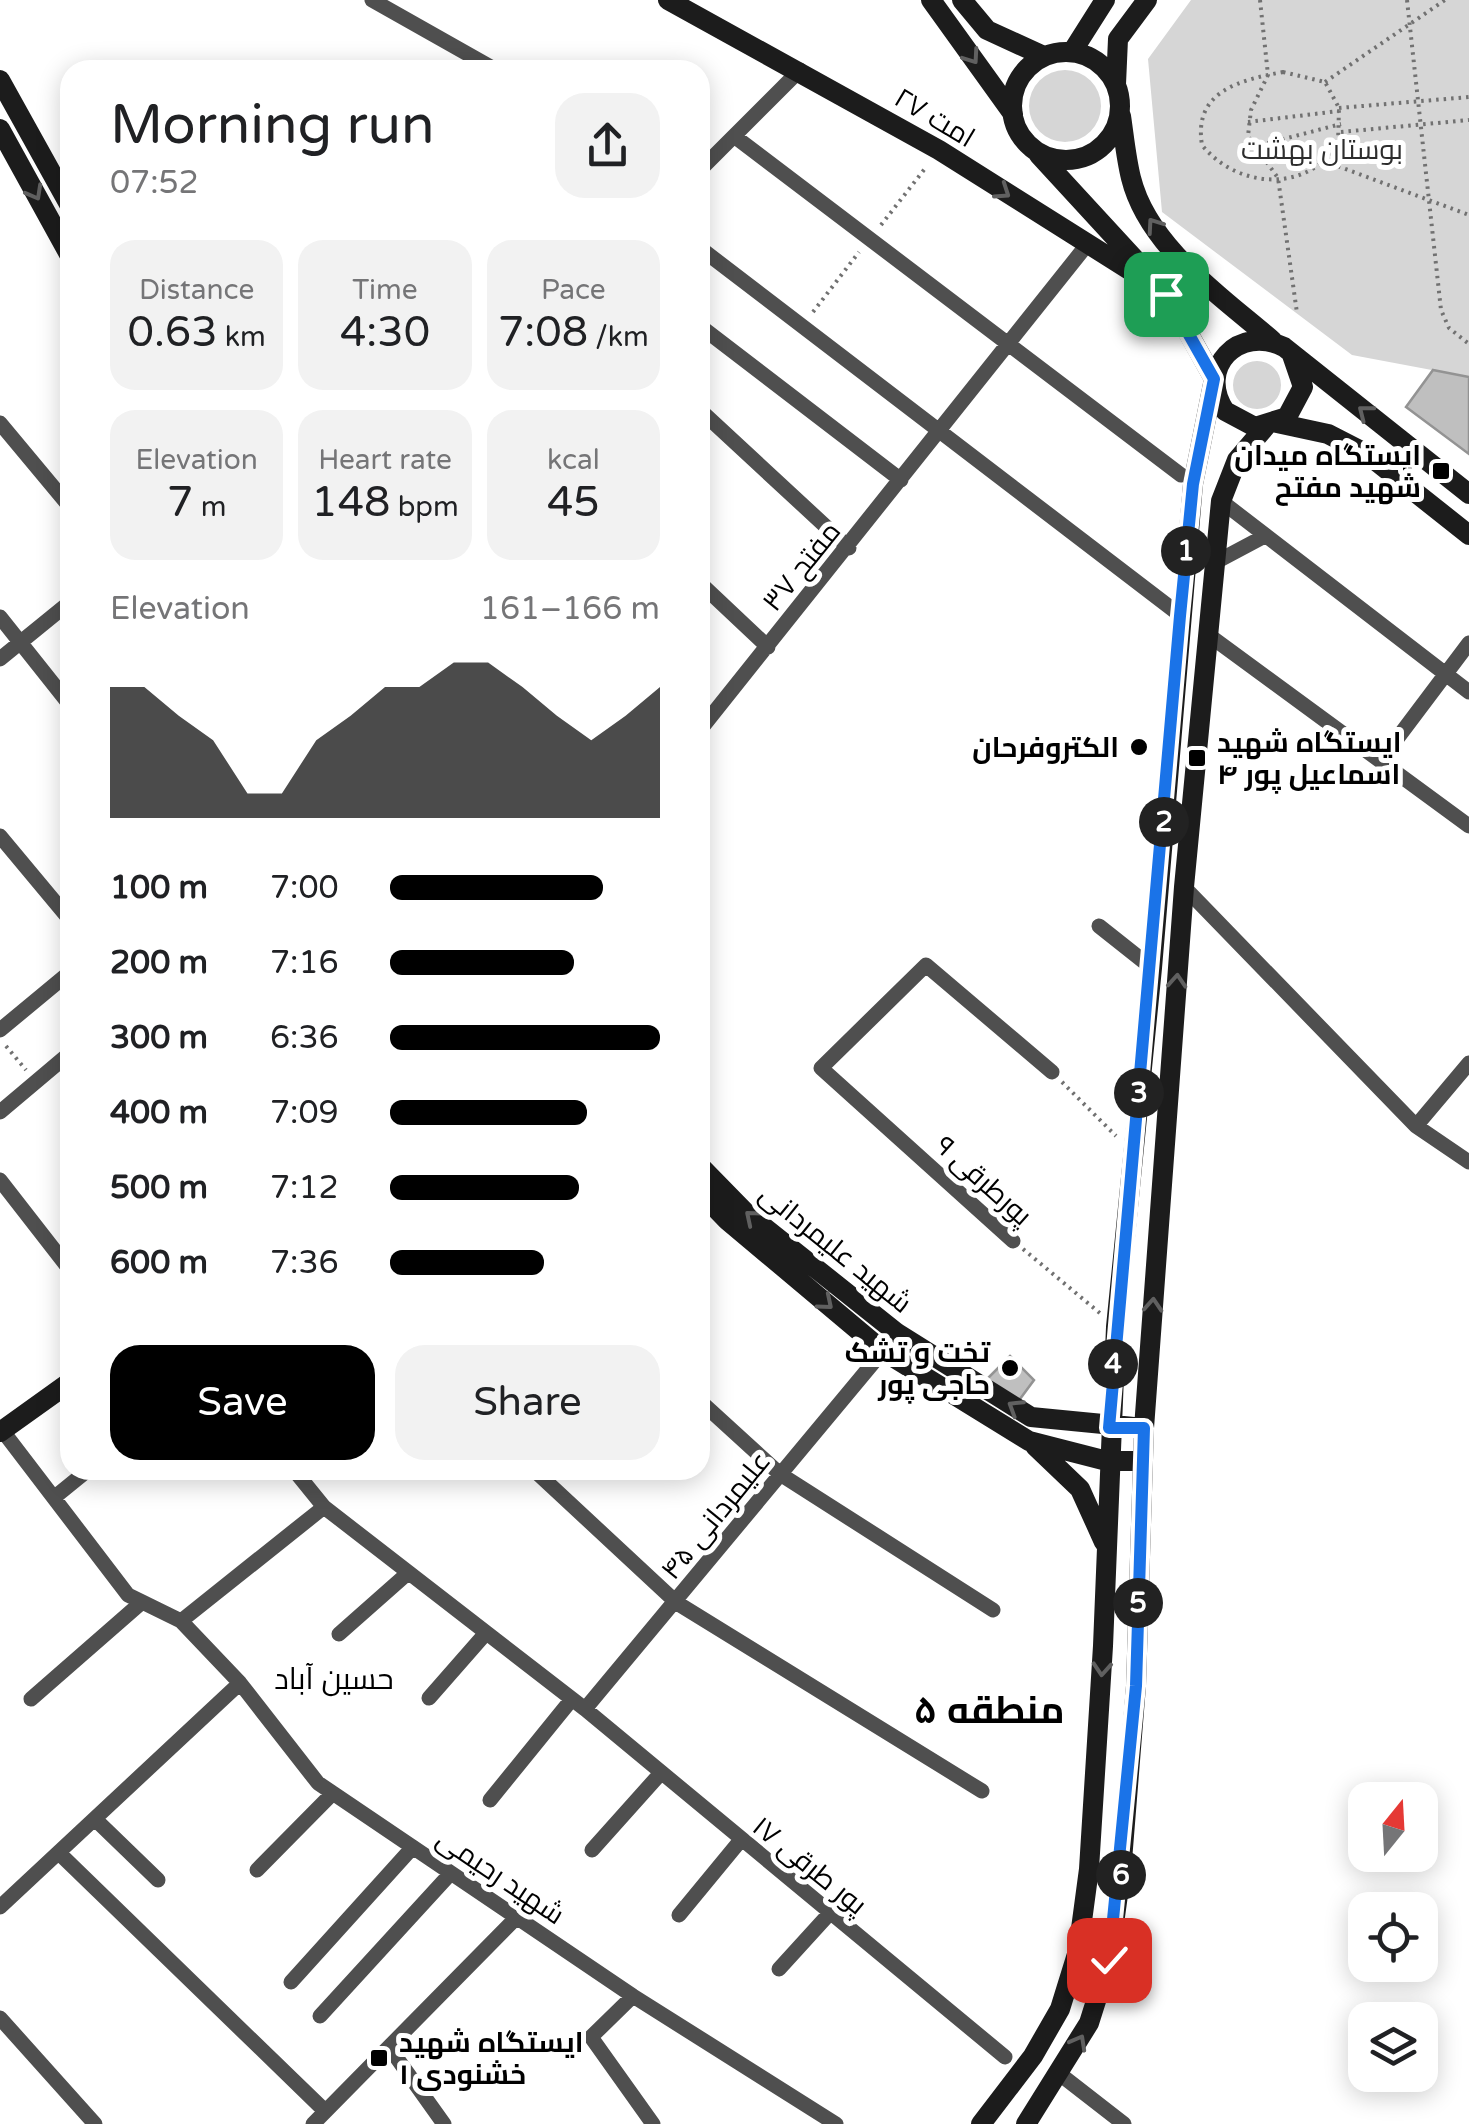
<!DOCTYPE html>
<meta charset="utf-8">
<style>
:root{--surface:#fff;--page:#f2f2f2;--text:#202124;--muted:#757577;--accent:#000}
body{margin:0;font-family:"Varela Round",Cairo,sans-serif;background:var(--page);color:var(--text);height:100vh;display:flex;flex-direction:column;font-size:38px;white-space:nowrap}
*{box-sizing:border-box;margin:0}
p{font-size:32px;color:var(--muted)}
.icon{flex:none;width:55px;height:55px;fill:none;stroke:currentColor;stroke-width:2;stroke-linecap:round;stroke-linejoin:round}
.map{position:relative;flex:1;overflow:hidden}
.details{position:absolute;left:60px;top:60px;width:650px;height:1420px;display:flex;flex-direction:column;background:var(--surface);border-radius:30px;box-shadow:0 5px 25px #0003}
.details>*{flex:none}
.needle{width:65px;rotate:18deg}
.tools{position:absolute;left:1348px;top:1782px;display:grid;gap:20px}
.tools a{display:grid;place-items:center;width:90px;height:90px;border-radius:20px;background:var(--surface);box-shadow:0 5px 25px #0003;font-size:50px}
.pin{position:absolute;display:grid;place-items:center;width:85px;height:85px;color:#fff;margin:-42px;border-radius:20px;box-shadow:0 5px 15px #0006}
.km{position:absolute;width:50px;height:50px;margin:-25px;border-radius:50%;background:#222;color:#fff;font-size:28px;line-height:50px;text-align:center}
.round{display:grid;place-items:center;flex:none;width:105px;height:105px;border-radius:30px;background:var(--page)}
.summary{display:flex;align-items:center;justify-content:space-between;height:170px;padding:0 50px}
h1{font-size:55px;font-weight:600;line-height:75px}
.figures{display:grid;grid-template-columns:repeat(3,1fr);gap:15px;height:170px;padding:10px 50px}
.figures div{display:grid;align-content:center;border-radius:25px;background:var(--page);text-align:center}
.figures b{font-size:42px;font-weight:600}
.figures small{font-size:28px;font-weight:400}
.figures p{font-size:28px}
.chart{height:280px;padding:20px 50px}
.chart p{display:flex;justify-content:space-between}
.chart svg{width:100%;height:180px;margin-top:10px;fill:var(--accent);opacity:.7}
.cta{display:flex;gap:20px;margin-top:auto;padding:20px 50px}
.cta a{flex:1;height:115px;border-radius:30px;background:var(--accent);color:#fff;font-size:40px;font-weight:600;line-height:115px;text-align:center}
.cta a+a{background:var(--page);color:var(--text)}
ul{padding:0 50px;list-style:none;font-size:32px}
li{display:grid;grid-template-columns:160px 120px 1fr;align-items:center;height:75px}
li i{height:25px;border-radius:12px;background:var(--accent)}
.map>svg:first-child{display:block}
.green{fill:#d6d6d6}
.building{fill:#bfbfbf;stroke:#939393;stroke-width:2.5}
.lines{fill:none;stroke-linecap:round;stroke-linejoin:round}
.path{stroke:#717171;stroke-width:4;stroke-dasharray:2.5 5;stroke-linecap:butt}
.street{stroke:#4f4f4f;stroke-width:15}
.secondary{stroke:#1c1c1c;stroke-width:20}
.oneway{stroke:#606060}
.route-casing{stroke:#fff;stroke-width:20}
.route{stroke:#1a73e8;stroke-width:12}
.poi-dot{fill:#000;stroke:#fff;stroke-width:4}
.labels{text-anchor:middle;stroke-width:10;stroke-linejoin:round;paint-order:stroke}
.street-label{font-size:28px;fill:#000;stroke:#fff}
.park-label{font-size:28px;fill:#2d2d2d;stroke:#fff}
.poi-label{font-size:28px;font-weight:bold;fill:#000;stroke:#fff;text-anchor:end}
.neighbourhood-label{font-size:30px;fill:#000;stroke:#fff}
.district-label{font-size:38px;font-weight:bold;fill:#000;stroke:#fff}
</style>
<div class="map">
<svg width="1469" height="2124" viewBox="0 0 1469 2124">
<rect width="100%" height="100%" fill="#fff"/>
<path class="green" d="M1191,0H1469V377L1352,355L1162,212L1148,59Z
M1029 106a36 36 0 1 1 72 0a36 36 0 1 1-72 0Z
M1233 385a24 24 0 1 1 48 0a24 24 0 1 1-48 0Z"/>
<path class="building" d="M1433,370L1469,377V454L1406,407Z
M1010,1356L1034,1380L1017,1403L984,1382Z"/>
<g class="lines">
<path class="path" d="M1260,0L1268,75L1251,110L1248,136L1278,178L1297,313
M1407,0L1441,310L1449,328L1469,344
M1283,72L1325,82L1339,108L1338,144C1306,194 1236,188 1202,145C1193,91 1240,80 1283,72Z
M1325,82L1445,0
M1339,108L1469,97
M1248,122L1339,111
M1341,132L1469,120
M1253,147L1341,124
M1324,161L1469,215
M881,225L927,166
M813,312L859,252
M6,1046L26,1070
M1062,1082L1116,1136
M1023,1249L1101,1314"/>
<path class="street" d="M372,0L496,70
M734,136L1181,475
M700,170L800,70
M700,248L1180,615
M700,326L901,480
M700,410L849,548
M0,423L70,507
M1221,501L1469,692
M1216,562L1263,537
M700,583L768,647
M0,617L70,705
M1210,636L1469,826
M0,659L70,602
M700,730L1086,246
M1381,760L1469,643
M0,836L70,920
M1184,887L1416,1126L1469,1162
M1099,926L1152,968
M0,1030L70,972
M0,1112L70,1053
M1416,1126L1469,1063
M0,1180L70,1270
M1013,1241L821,1068L926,965L1052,1072
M700,1401L780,1474L993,1610
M2,1430L128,1595L181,1621L240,1683L318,1783L633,1996L836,2124
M294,1470L324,1507L585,1709L1005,2057
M534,1470L677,1603L982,1791
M56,1496L88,1470
M181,1621L324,1507
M339,1634L408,1573
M429,1698L486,1633
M31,1699L142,1602
M585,1709L883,1351
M490,1800L572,1699
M97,1821L158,1880
M592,1850L660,1774
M60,1854L325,2111
M257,1870L333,1793
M0,1907L240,1683
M679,1915L740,1841
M779,1969L830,1913
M291,1982L413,1847
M633,1996L591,2037L653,2124
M320,2016L451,1873
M0,2018L95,2124
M389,2047L444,2124
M1061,2075L1124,2124
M313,2124L517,1917"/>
<path class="secondary" d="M668,0L939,150L1166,293
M931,0L1013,114
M962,0L987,30L1044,56
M1012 106a54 54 0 1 1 108 0a54 54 0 1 1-108 0Z
M1072,52L1105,0
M0,80L70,206
M1116,84L1118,39L1147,0
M1121,116C1124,136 1126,158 1131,178C1148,247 1222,297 1273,341
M0,129L70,256
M1039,155L1166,293L1214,379
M1292,355L1303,387L1287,417L1255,427L1225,411C1196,368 1239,324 1284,347L1469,494
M1277,423L1328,434L1367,454L1469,535
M700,1166L745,1212L897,1333L1031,1417L1144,1428
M700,1192L727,1220L883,1351L1029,1441L1107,1461H1143
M0,1432L70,1382
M1035,1446L1080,1489L1104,1542
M981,2124L1033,2056L1060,2009L1078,1951L1089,1869L1103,1646L1116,1327L1152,968L1193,484L1214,379
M1026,2124L1089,2023L1109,1960L1121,1873L1136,1686L1144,1428L1184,887L1221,501L1237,460L1266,426"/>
</g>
<defs><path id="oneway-chevron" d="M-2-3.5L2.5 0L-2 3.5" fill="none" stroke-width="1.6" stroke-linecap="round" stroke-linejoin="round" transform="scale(2.5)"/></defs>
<g class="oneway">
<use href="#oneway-chevron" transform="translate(972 57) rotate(55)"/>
<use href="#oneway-chevron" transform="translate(1003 192) rotate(34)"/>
<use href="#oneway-chevron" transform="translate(35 193) rotate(61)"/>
<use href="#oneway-chevron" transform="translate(1154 225) rotate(-125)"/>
<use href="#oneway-chevron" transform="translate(1365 412) rotate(-142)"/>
<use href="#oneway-chevron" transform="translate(1177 981) rotate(-86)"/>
<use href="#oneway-chevron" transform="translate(752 1217) rotate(-140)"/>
<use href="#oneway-chevron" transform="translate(826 1303) rotate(40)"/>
<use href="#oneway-chevron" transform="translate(1153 1305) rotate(-86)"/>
<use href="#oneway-chevron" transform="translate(1015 1407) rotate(-148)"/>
<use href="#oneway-chevron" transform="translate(1102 1669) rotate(94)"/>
<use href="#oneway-chevron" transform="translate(1079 2042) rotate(-61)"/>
</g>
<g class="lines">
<g class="route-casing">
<path id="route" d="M1109,1960L1136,1686L1144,1428H1109L1180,616L1193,484L1214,379L1166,294"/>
</g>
<use href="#route" class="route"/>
</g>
<g class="poi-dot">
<rect x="1431" y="461" width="20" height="20" rx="5"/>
<circle cx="1139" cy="747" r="10"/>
<rect x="1187" y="748" width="20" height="20" rx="5"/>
<circle cx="1010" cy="1368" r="10"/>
<rect x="369" y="2048" width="20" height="20" rx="5"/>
</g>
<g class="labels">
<g class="street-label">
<text transform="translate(935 117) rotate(31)" y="10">امت ۲۷</text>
<text transform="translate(801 566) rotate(-51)" y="10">مفتح ۳۷</text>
<text transform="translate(984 1180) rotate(42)" y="10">پورطرقی ۹</text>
<text transform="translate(836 1248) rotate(39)" y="10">شهید علیمردانی</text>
<text transform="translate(715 1515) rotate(-51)" y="10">علیمردانی ۴۵</text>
<text transform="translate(810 1865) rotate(39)" y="10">پور طرقی ۱۷</text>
<text transform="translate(501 1876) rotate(34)" y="10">شهید رحیمی</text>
</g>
<g class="park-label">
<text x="1322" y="159">بوستان بهشت</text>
</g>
<g class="poi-label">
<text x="1421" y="465">ایستگاه میدان<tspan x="1421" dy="32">شهید مفتح</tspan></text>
<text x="1217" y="752" text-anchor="start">ایستگاه شهید<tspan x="1217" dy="32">اسماعیل پور ۴</tspan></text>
<text x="1119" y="757">الکتروفرحان</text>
<text x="990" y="1362">تخت و تشک<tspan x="990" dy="32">حاجی پور</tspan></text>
<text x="399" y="2052" text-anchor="start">ایستگاه شهید<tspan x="399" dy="32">خشنودی ۱</tspan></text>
</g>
<g class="neighbourhood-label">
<text x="334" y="1689">حسین آباد</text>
</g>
<g class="district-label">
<text x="989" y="1723">منطقه ۵</text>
</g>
</g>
</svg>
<div class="tools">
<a><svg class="needle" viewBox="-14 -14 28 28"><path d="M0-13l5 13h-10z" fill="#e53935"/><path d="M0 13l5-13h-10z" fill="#757577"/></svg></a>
<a><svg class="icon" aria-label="locate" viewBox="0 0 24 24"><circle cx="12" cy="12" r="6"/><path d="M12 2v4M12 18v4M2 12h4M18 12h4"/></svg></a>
<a><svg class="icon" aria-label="layers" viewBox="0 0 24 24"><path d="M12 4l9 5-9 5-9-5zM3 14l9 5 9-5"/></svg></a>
</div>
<div class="pin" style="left:1166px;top:294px;background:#1e9e55"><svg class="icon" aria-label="arrive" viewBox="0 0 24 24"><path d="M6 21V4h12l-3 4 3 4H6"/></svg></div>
<div class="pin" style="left:1109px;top:1960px;background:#d93025"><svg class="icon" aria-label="check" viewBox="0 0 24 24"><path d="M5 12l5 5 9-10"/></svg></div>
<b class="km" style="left:1186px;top:551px">1</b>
<b class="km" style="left:1164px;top:822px">2</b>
<b class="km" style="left:1139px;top:1093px">3</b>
<b class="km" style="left:1113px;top:1364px">4</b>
<b class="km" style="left:1138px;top:1603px">5</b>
<b class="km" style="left:1121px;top:1875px">6</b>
<section class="details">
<div class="summary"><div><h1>Morning run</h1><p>07:52</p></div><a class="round"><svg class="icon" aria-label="share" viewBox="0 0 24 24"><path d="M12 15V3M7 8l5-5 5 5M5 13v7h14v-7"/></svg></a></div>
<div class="figures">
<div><p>Distance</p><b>0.63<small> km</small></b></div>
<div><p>Time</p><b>4:30</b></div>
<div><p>Pace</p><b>7:08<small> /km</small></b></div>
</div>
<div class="figures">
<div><p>Elevation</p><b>7<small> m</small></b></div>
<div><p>Heart rate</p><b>148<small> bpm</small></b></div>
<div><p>kcal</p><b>45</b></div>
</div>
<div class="chart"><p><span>Elevation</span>161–166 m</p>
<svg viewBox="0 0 160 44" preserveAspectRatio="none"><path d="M0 44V12L10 12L20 19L30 25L40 38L50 38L60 25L70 19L80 12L90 12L100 6L110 6L120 12L130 19L140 25L150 19L160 12V44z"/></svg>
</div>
<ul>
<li><b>100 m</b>7:00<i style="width:79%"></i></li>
<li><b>200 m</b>7:16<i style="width:68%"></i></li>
<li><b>300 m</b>6:36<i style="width:100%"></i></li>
<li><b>400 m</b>7:09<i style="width:73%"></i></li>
<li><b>500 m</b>7:12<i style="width:70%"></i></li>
<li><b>600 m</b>7:36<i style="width:57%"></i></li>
</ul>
<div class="cta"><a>Save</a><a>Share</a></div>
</section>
</div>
